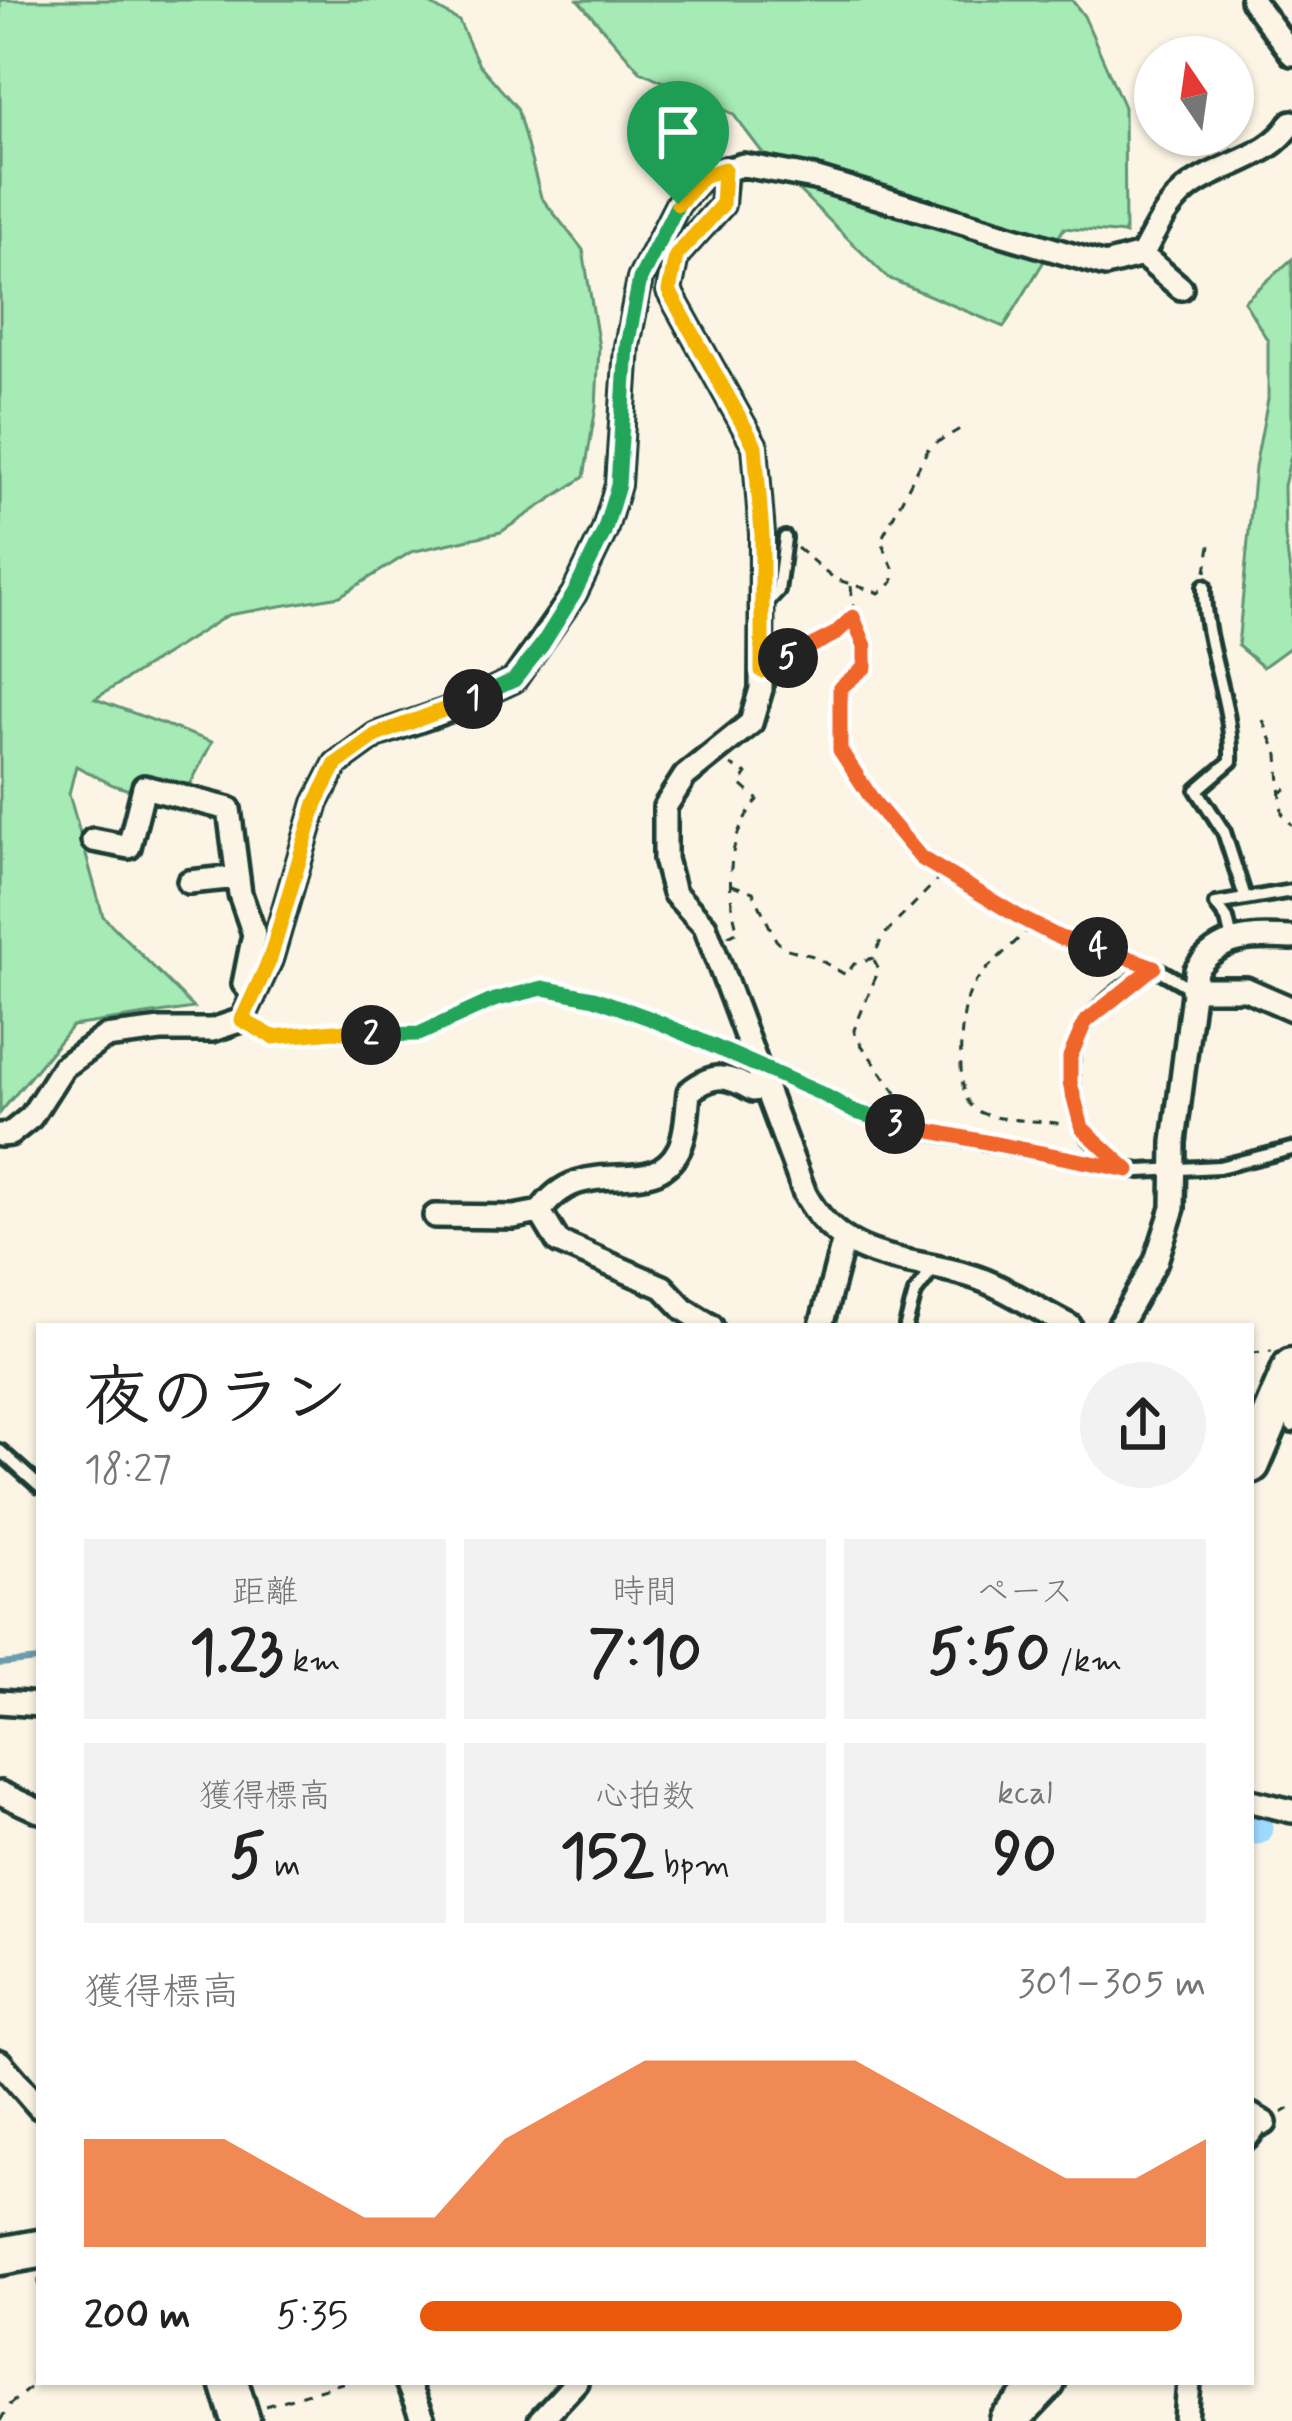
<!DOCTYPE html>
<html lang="ja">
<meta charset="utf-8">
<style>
:root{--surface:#fff;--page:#f2f2f2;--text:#222;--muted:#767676;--accent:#ea580c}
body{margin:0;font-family:Mynerve,"Klee One",sans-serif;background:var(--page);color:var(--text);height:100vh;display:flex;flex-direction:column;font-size:45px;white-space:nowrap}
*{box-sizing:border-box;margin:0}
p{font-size:39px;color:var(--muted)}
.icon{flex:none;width:66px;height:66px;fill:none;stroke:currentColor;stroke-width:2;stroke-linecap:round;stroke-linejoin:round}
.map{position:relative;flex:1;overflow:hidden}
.panel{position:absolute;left:36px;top:1323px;width:1218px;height:1062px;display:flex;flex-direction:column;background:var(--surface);border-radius:0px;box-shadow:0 3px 9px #0004}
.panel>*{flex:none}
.needle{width:78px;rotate:347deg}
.buttons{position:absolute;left:1134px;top:36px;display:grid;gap:24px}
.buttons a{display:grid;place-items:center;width:120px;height:120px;border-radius:50%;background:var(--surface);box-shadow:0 3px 9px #0004;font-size:60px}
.pin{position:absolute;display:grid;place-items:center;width:102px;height:102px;color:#fff;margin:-123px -51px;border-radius:50% 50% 50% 0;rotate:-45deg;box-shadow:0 0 12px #0007}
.pin .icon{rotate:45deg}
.km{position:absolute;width:60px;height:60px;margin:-30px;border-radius:50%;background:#222;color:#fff;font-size:33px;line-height:60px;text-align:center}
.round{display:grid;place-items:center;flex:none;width:126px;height:126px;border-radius:63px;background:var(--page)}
.headline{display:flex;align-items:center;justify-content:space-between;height:204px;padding:0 48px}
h1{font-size:66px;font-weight:700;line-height:90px}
.stats{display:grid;grid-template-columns:repeat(3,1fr);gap:18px;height:204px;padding:12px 48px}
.stats div{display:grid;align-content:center;border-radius:0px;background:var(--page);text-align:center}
.stats b{font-size:60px;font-weight:700}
.stats small{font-size:33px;font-weight:400}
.stats p{font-size:33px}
.chart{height:336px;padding:24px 48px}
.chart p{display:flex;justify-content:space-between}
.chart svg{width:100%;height:216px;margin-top:12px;fill:var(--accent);opacity:.7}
ul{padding:0 48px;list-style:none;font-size:39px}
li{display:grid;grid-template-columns:192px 144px 1fr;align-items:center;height:90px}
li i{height:30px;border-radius:15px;background:var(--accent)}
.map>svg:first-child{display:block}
.green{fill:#a6eab5;stroke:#629474;stroke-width:3}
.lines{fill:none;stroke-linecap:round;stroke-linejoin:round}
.stream{stroke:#6b9bae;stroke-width:6}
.river{stroke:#9edaff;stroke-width:33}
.lane-casing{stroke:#1f3d34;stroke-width:20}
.street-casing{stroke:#1f3d34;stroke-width:30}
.primary-casing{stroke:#1f3d34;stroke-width:45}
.path{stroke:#1f3d34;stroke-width:3;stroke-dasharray:9 9;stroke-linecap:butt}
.lane{stroke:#fcf5e5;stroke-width:10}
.street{stroke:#fcf5e5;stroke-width:21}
.primary{stroke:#fcf5e5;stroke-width:36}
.split-1-casing{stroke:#fff;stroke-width:24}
.split-2-casing{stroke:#fff;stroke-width:24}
.split-3-casing{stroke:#fff;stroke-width:24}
.split-4-casing{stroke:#fff;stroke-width:24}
.split-5-casing{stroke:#fff;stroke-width:24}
.split-6-casing{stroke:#fff;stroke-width:24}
.split-1{stroke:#22a559;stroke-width:15}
.split-2{stroke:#f5b400;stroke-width:15}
.split-3{stroke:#22a559;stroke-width:15}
.split-4{stroke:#f0652b;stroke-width:15}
.split-5{stroke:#f0652b;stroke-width:15}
.split-6{stroke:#f5b400;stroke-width:15}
</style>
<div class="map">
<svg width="1292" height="2421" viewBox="0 0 1292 2421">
<rect width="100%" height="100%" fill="#fcf5e5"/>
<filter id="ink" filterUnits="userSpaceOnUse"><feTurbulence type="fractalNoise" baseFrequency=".00833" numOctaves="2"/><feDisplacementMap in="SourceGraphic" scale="24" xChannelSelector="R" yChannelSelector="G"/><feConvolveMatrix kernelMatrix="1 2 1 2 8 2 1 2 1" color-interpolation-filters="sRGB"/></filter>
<g filter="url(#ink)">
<path class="green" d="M0,0H423L459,21L478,63L517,108L541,197L583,250L599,347L596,407L584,477L501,532L411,552L340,596L228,615L95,699L212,742L191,783L153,797L113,785L76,766L69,794L103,916L194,1008L72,1026L0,1113Z
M578,0H1072L1084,16L1124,107L1125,234L1064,228L1004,327L888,278L768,160L733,114L640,71Z
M1292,259V451L1284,486L1285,537L1292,587V646L1263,667L1238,646L1255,467L1268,399V341L1244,301Z"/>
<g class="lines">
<path class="stream" d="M0,1664L39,1660"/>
<path class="river" d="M1251,1827L1257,1828"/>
<g class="lane-casing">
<path id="lane" d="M1204,586C1203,645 1233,700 1231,761L1197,790L1224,832L1245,897
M764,606L778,591L785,538
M1232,940L1227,919L1216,904L1292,891
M242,1020L273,1037L334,1031L376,1036L419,1034L494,1000L543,988L594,998L649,1018L822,1094L853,1111L934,1133L1140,1171L1219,1167L1292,1149
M1125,1168C1112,1156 1092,1144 1083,1129C1078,1122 1077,1110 1075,1102C1056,1033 1102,1000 1154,967L1192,989
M906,1326L915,1293L934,1268
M1290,1403L1292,1426
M0,1451L39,1486
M1251,2141L1265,2123"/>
</g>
<g class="street-casing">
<path id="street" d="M1252,0L1292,54
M725,169L722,205L676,256L669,291L755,446L762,534L761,689L751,723L685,776L665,807V859L674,893L705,926L805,1194C842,1263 902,1256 968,1275C1003,1285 1037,1310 1070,1326
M1142,255L1181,288
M93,840L129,847L144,787L229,809L240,894L254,934L244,984L254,995
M189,882L238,877
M1192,989H1246L1292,1009
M0,1135L10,1134L31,1117L63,1067L105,1037L161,1030H212L242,1020L270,960L316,803L336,764L376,735L449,710L514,680L574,594L604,532L618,485L627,346L640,279L678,204L703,176L743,165L814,178L1105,265L1142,255C1155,231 1165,208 1186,190C1217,164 1271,159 1292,122
M540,1212C583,1148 651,1204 679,1149C687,1133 687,1109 689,1092C714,1072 727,1075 753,1090L766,1086
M435,1216L514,1217L540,1212L558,1242L663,1287L684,1309L711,1326
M821,1326L844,1239
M1119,1326L1156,1261L1173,1208L1174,1142L1196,970C1219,935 1254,936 1292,938
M0,1702L39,1705
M0,1793L39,1811
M1251,1801L1292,1811
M0,2062L39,2107
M1251,2115L1265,2123
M407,2382L423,2421
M540,2421L576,2382
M1186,2421L1189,2382"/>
</g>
<g class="primary-casing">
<path id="primary" d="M1251,1464L1292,1367
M0,2256L39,2249
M229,2382L241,2421
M1009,2421L1046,2382"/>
</g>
<path class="path" d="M797,548L835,579L879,593L893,582V568L881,540L929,447L960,429
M1206,572L1210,545
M851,586C853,615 865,639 865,667L840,689V750L874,802L921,858L1060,938L1136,960
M780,662L835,634L852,617
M1263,720L1278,755L1282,813L1292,825
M1280,794L1292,783
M732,885L753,892L776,940L784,948L813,956L846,975L854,964L873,958L883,936L945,872
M1030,926C1014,947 983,967 972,988C960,1007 954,1090 972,1107C988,1123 1037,1119 1062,1124
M728,936L738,931C725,890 727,833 758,800L740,784L747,774L731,765
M874,960L879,969L854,1030L855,1036L901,1100L930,1115
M1251,1353L1272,1351
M1282,2113L1292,2107
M39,2279V2298
M266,2406L345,2382
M0,2421L9,2405L32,2386L39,2329"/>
<use href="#lane" class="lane"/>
<use href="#street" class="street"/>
<use href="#primary" class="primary"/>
</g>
</g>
<g class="lines" filter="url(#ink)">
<g class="split-1-casing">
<path id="split-1" d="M473,699L514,680L542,645L574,594L604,532L618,485L627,346L640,279L678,204"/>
</g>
<g class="split-2-casing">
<path id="split-2" d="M371,1035L334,1031L273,1037L242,1020L270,959L316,803L336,764L376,735L473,699"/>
</g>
<g class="split-3-casing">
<path id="split-3" d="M371,1035L419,1034L494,1000L543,988L594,998L649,1018L822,1094L853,1111L895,1124"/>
</g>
<g class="split-4-casing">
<path id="split-4" d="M895,1124L1128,1170L1082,1128L1070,1083V1057L1085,1022L1154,967L1098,947"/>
</g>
<g class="split-5-casing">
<path id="split-5" d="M788,658L835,634L853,617L865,646V667L840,688V750L874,802L921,858L1021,918L1060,938L1098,947"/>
</g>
<g class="split-6-casing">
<path id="split-6" d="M678,204L703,176L724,169L722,205L676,256L669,291L755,446L762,534V671L788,658"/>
</g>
<use href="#split-1" class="split-1"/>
<use href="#split-2" class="split-2"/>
<use href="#split-3" class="split-3"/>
<use href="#split-4" class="split-4"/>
<use href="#split-5" class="split-5"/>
<use href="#split-6" class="split-6"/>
</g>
</svg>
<div class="buttons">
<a><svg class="needle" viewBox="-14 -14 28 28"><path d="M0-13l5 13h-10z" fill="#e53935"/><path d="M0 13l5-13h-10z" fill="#767676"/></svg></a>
</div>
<div class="pin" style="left:678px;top:204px;background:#1e9e55"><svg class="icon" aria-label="arrive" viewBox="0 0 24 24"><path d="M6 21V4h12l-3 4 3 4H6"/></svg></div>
<b class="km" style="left:473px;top:699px">1</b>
<b class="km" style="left:371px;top:1035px">2</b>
<b class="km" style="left:895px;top:1124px">3</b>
<b class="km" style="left:1098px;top:947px">4</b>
<b class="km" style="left:788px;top:658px">5</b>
<section class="panel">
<div class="headline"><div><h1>夜のラン</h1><p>18:27</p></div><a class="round"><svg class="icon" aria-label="share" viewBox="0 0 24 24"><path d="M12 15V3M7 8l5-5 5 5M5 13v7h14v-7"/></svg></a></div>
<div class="stats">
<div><p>距離</p><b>1.23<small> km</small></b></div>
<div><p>時間</p><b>7:10</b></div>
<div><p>ペース</p><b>5:50<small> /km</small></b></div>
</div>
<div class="stats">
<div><p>獲得標高</p><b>5<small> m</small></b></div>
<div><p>心拍数</p><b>152<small> bpm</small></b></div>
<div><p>kcal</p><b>90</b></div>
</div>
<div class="chart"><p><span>獲得標高</span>301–305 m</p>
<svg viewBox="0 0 160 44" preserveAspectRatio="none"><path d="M0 44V22L10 22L20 22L30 30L40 38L50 38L60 22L70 14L80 6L90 6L100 6L110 6L120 14L130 22L140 30L150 30L160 22V44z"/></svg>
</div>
<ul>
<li><b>200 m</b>5:35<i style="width:97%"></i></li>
</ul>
</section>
</div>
